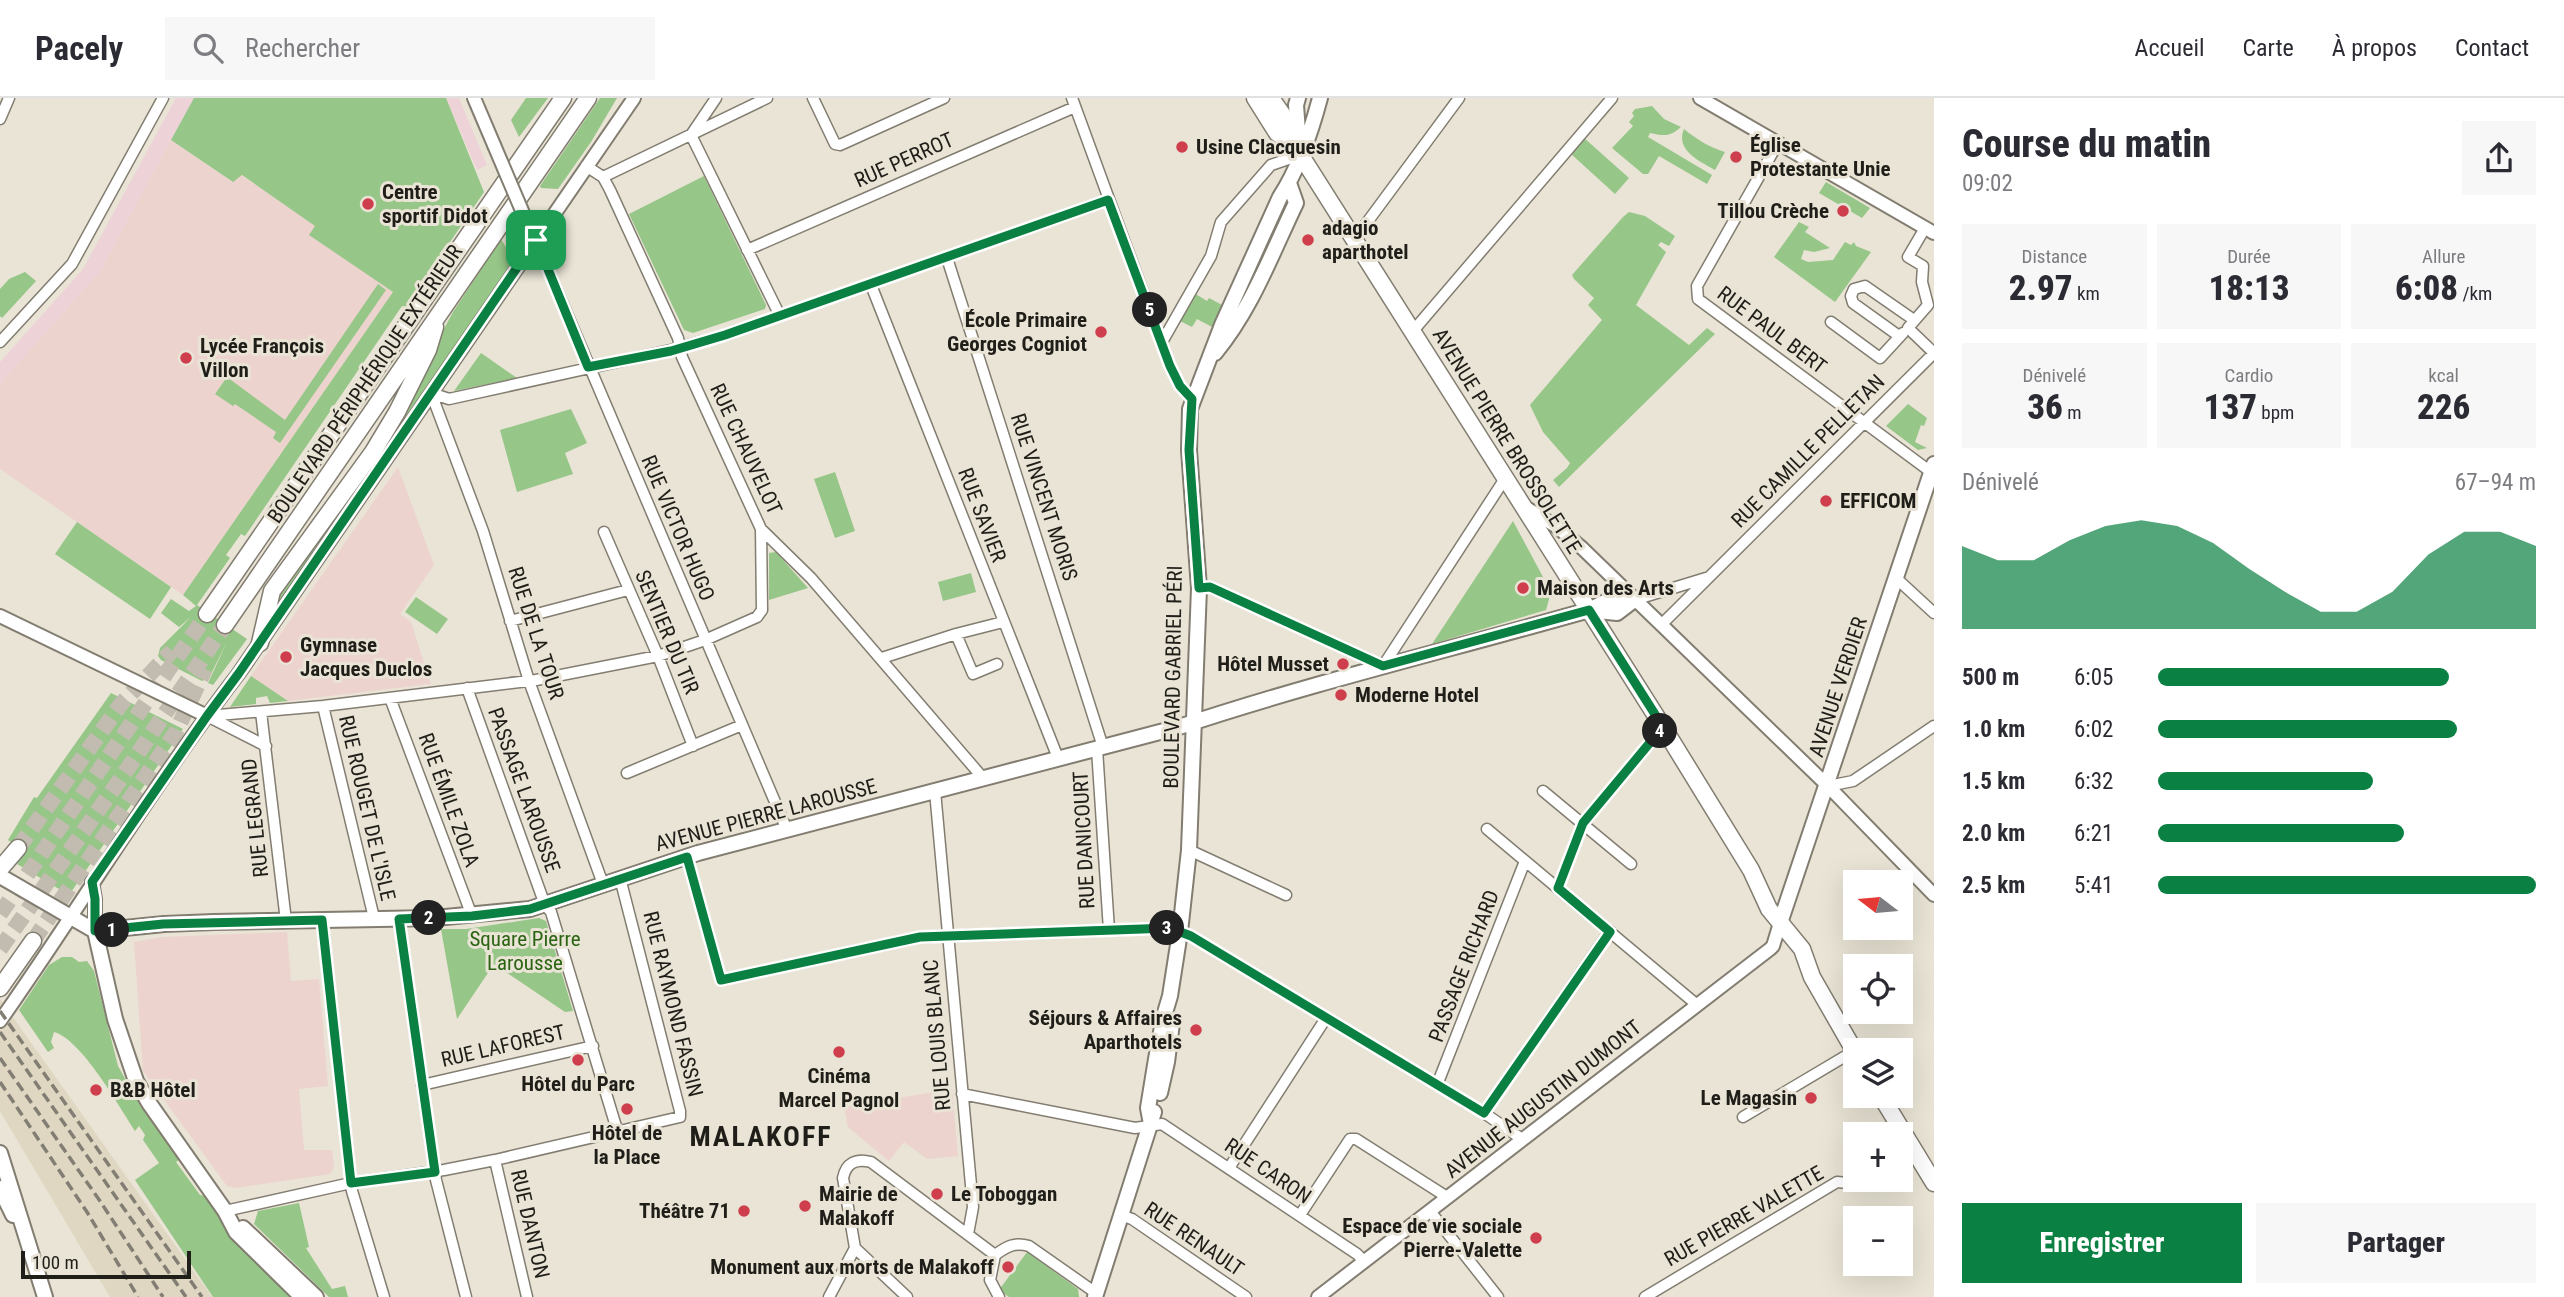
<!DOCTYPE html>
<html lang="fr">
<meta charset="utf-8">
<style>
:root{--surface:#fff;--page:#f7f7f7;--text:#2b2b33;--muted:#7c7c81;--line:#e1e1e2;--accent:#0b8043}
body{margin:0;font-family:"Roboto Condensed",sans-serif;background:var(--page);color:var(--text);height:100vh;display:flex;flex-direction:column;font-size:26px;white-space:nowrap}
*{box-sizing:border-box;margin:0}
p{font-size:23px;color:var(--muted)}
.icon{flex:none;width:38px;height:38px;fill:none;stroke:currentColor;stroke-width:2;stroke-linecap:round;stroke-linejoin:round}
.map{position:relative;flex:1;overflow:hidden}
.sheet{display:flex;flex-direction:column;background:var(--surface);width:630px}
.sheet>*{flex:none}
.needle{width:46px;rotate:286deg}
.controls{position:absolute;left:1843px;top:772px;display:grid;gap:14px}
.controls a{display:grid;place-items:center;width:70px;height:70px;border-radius:0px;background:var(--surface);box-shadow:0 7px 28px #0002;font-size:35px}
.scale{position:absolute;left:21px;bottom:18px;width:170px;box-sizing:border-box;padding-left:7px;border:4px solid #201e19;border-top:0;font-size:19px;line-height:24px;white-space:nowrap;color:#201e19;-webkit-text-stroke:5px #e9e4d5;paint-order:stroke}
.pin{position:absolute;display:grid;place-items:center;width:60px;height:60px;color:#fff;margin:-30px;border-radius:14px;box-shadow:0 4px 10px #0006}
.km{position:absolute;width:35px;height:35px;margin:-18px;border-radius:50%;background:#222;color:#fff;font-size:19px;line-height:35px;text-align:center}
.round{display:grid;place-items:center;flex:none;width:74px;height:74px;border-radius:0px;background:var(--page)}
.overview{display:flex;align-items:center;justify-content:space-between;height:119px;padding:0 28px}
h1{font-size:38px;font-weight:800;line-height:52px}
.metrics{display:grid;grid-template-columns:repeat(3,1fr);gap:10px;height:119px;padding:7px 28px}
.metrics div{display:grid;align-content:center;border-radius:0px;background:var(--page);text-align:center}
.metrics b{font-size:35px;font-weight:800}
.metrics small{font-size:19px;font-weight:400}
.metrics p{font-size:19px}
.chart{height:196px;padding:14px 28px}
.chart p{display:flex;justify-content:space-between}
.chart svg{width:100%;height:126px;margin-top:7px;fill:var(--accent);opacity:.7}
.button{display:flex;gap:14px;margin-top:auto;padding:14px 28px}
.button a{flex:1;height:80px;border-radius:0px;background:var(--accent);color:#fff;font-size:28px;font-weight:800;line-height:80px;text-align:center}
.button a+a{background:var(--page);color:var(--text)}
ul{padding:0 28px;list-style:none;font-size:23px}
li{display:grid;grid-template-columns:112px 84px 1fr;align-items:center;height:52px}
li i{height:18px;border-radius:9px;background:var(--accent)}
header{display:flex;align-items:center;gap:42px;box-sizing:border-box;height:98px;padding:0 35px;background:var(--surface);border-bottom:2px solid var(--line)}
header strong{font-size:33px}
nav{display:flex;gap:38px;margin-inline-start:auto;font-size:24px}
.search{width:490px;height:63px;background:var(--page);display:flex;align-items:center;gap:18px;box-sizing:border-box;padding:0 24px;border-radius:0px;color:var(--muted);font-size:26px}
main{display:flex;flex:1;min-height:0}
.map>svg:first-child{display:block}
.commercial{fill:#edd2d8}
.built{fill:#dfd7c1}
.education{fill:#edd3ce}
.green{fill:#96c688}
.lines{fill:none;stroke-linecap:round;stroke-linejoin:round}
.trunk-tunnel{stroke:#c1bcaf;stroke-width:16;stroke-dasharray:16 8;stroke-linecap:butt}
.minor-casing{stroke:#827d70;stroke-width:13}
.tertiary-casing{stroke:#827d70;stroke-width:16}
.secondary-casing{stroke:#827d70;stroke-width:18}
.primary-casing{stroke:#827d70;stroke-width:19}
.trunk-casing{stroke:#827d70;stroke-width:19}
.minor{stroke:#fff;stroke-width:10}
.tertiary{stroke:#fff;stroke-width:12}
.secondary{stroke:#fff;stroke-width:14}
.primary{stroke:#fff;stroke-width:16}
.trunk{stroke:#fff;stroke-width:16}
.rail{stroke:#827e74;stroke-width:3.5;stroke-dasharray:10 5;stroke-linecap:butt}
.tertiary-bridge-casing{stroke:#827d70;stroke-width:16;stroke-linecap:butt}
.tertiary-bridge{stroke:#fff;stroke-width:12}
.route-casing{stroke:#fff;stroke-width:14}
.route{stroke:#0b8043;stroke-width:9}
.poi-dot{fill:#ce3e4c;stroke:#e9e4d5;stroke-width:2.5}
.labels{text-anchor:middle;stroke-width:6;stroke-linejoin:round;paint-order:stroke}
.poi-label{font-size:21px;font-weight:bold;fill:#201e19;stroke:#e9e4d5;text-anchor:start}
.street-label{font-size:21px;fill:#201e19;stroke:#e9e4d5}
.park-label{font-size:21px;fill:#2a6412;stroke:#e9e4d5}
.district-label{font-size:28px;font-weight:bold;letter-spacing:2px;fill:#201e19;stroke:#e9e4d5}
</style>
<header>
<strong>Pacely</strong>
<div class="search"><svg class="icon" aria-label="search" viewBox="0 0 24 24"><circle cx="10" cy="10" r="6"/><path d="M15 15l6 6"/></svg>Rechercher</div>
<nav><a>Accueil</a><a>Carte</a><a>À propos</a><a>Contact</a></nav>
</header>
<main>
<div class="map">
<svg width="1934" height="1199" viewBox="0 0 1934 1199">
<rect width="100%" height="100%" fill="#e9e4d5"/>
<path class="commercial" d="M176,0H194L100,174L0,286V264L83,171Z
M446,0H459L487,67L477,72Z"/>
<path class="built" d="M0,901L212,1199H110L0,1013Z"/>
<path class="education" d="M171,42L232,84L241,77L316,128L310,137L393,194L183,497L0,371V286L100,174Z
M398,369L434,467L400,516L411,524L431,586L288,603L251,578Z
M287,834L291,883L319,881L328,988L299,991L304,1052H332L334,1069L330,1076L236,1090L227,1088L143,973L134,844L163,839Z
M952,991L958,1058L927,1061L904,1044L889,1063L848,1029L844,1009Z"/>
<path class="green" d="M194,0H446L484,94L406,209L402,208L245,438L241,436L226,457L230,460L197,507L247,541L213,587L208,585L227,544L209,580L202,583L161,562L158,558L160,550L191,519L179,529L161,515L171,501L189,513L196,508L183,497L393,194L309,137L315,128L242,77L233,84L171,42Z
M526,0H548L519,39L511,22Z
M600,0H617L591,44L558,91L541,90L540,88Z
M1652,8L1664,21L1681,29C1670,39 1664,38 1650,35L1648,39L1712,77L1707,86L1659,58L1648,76H1643L1612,50L1633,28L1629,24L1634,18L1632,15L1635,11Z
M1684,31C1696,41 1709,49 1725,54L1715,72C1699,63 1675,52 1684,31Z
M1583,39L1629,80L1615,96L1570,55Z
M704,78L766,207L765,211L693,235L684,232L629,116Z
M1826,84L1870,110L1862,120L1819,95Z
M1629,114L1645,118L1675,138L1669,148L1661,144L1658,147L1666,154L1636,207L1689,247L1707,230L1715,236L1559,389L1553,382L1567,370L1570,365L1543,334L1530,307L1602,222L1588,207L1594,200L1574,181L1572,177L1623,119Z
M1799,124L1809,129L1805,134L1830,150L1814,154L1804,152L1801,161L1808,164L1833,162L1845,144L1851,147L1854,144L1856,148L1871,154L1835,204L1774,159Z
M501,141L511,158L510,161L515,164L281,503L277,499L394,324L453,214Z
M25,174L36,183L2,220L0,218V191L9,181Z
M378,186L386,192L280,345L273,340L276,334L235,306L233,308L215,296L227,279L285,322Z
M1194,195L1207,203L1209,200L1224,208L1214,230L1197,221L1192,229L1178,222Z
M481,255L517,280L454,293Z
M1908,306L1927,320L1924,328L1921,327L1915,344L1927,350L1918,352L1886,328Z
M571,311L587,345L565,355L573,376L517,394L500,332Z
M835,374L855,433L835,440L814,381Z
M1513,423L1551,494L1546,512L1432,546Z
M77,424L171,489L150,521L55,456Z
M776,454L808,490L769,502V455Z
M971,475L976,494L943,503L938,484Z
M416,499L448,521L437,536L405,514Z
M251,578L288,603L270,605L267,598L256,600V606L230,609Z
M111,595L183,631L69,797L17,766L26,753L8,742L34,699L37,700Z
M539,820L546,823L573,913L565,914L494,866L457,921L441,831H466Z
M62,859H72L79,864L87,863L94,873L118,968L140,1007L179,1062L176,1064L200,1097L205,1098L232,1134L231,1139L291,1197L298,1199H213L135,1082L159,1065L143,1042L145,1037L139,1028L135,1033C119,1008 81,941 54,934L51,944L54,950L48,954L19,912L49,867Z
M299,1105L309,1149L306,1150L332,1191L345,1188L348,1199H329L254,1126L258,1113Z
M1027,1154L1078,1191L1079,1199H1009L999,1192Z"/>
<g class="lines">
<path class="trunk-tunnel" d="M18,750L121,606L172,553
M0,816L207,516
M33,843L176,634L205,571
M0,851L124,676L225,527"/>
<g class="minor-casing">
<path id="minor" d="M716,0L691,37L780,218
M813,0L835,46L840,47L944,0
M1072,0L1170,268L1180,288L1192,301
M0,21L9,0
M1778,45L1697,188L1698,201L1931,374
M586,68L603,79L610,92L678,240L682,259L761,431L811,480L983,680
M603,79L767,0
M1925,130L1908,159L1923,168L1922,184L1928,207L1908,230L1934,255
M1354,142L1459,0
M536,143L787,732
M747,152L1075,9
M947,160L1103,649
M871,187L1058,660
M1831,224L1880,260L1903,235
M1413,233L1612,0
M1899,238L1853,205L1851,198L1854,191L1865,188L1914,222
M0,244L72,166L163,0
M1162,244L1211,158L1221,124L1271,67L1300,57
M431,295L449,301L671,252L725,237L1108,102
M431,295L483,433L529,583L603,786
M604,434L658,558L693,648
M1896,480L1934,515
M1199,490L1210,489L1383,568L1506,379
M1634,502L1706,480
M510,523L628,492
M1661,527L1934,255
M956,536L973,576L997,566
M882,560L956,536L1003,524
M467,590L545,807L551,814L618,1035
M390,600L472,818
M323,608L374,820
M261,614L286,823
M207,618L323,608L536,582L658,558L705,542L757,519L762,512L761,431
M211,620L266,648
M1097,651L1109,832
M627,675L742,627
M1828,688L1853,683L1934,628
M935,693L973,1109L968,1136
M1543,693L1631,766
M1487,731L1696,906
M1189,752L1286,797
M687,759L721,882L920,839L1169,830L1191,838L1484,1015L1522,1041
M1558,790L1583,725L1663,629
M399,821L436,1082L466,1199
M322,822L352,1093L384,1199
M422,987L593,948
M1437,987L1525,763
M962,996L1135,1030L1162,1026L1357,1156L1364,1163
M1484,1015L1610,833
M1743,1019L1854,953
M495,1062L527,1199
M1902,1064L1915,1055
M1229,1070L1326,920
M225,1113L351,1085L444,1072L495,1062L680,1019V1013L620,780
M1430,1113L1498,1199
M1120,1117L1132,1121L1246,1199
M1300,1117L1350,1041H1356L1447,1099
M855,1150L907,1199
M995,1157C1007,1148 1015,1144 1029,1148L1096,1195
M995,1157L990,1182L999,1199
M829,1199L855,1150L843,1080C846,1065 856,1060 871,1064L995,1157
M1645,1199L1837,1084L1859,1086L1866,1082"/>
</g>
<g class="tertiary-casing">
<path id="tertiary" d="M474,0L494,47
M1700,0L1934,135
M1525,409L1557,429L1582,450L1828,688L1934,797
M0,518L207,618
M92,784L95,801V833
M0,923C81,808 153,687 239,575L634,0
M1318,1199L1770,851L1773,848L1780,825"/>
</g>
<g class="secondary-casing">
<path id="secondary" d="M1298,0L1296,7L1299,47
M1215,255C1252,210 1271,157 1296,105L1289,85
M1589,512L1617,515L1634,502
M0,778L95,833
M1780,825L1934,366
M95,833L164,826L214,824L435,820L530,811L698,755L1179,629C1314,584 1453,551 1589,512L1609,502H1634
M95,833L115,921L136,983L149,1005L225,1113L236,1134L302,1199
M1160,995L1167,964L1172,925
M1150,1021L1148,1010L1156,961L1164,918L1170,898L1180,834L1189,752L1199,490L1189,352L1190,311L1222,227L1280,99C1299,70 1311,34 1320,0
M0,1055L45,1199
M0,1090L13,1117
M243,1130L316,1199
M1095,1199L1154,1014"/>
</g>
<g class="primary-casing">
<path id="primary" d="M1255,0L1277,35L1293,45
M1271,0L1289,26L1293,45L1663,629L1751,772L1769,811L1802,851L1812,879L1855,954
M1881,998L1934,1085"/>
</g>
<g class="trunk-casing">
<path id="trunk" d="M207,516L563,0
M225,527L588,0
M260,545L272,493L373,354L397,314L428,252L435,229
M0,771L18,750
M0,890L33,843"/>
</g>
<use href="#minor" class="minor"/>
<use href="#tertiary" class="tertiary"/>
<use href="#secondary" class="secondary"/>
<use href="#primary" class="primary"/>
<use href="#trunk" class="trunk"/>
<path class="rail" d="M0,913L202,1199
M0,934L186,1199
M0,960L100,1103L163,1199
M0,984L87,1114L138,1199"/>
<g class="tertiary-bridge-casing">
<path id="tertiary-bridge" d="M494,47L531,134"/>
</g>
<use href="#tertiary-bridge" class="tertiary-bridge"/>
</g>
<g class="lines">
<g class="route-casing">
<path id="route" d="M1108,102L1170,268L1180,288L1192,301L1189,352L1199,490L1210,489L1383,568L1589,512L1663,629L1583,725L1558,790L1610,834L1484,1015L1191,838L1170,830L920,839L721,882L687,759L530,811L472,818L399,821L435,1074L351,1085L322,822L163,826L95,833V801L92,784L207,618L239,575L536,142L588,269L671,253L725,237Z"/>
</g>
<use href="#route" class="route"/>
</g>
<g class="poi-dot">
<circle cx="1182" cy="49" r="7"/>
<circle cx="1736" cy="59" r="7"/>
<circle cx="368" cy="106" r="7"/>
<circle cx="1843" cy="113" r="7"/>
<circle cx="1308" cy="142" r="7"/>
<circle cx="1101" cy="234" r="7"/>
<circle cx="186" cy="260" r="7"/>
<circle cx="1826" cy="403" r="7"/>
<circle cx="1523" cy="490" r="7"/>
<circle cx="286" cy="559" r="7"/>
<circle cx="1343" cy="566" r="7"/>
<circle cx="1341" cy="597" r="7"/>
<circle cx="1196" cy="932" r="7"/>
<circle cx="839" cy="954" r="7"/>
<circle cx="578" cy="962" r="7"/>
<circle cx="96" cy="992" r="7"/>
<circle cx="1811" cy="1000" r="7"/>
<circle cx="627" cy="1011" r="7"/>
<circle cx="937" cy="1096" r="7"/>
<circle cx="805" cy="1108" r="7"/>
<circle cx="744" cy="1113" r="7"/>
<circle cx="1536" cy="1140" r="7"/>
<circle cx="1008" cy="1169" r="7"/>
</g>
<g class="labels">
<g class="poi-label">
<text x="1750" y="54">Église<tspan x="1750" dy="24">Protestante Unie</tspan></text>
<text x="1196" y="56">Usine Clacquesin</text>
<text x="382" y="101">Centre<tspan x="382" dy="24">sportif Didot</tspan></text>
<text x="1829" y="120" text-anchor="end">Tillou Crèche</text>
<text x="1322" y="137">adagio<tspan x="1322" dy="24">aparthotel</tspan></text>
<text x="1087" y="229" text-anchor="end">École Primaire<tspan x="1087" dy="24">Georges Cogniot</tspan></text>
<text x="200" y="255">Lycée François<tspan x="200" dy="24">Villon</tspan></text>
<text x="1840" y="410">EFFICOM</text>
<text x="1537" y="497">Maison des Arts</text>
<text x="300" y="554">Gymnase<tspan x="300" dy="24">Jacques Duclos</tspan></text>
<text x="1329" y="573" text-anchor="end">Hôtel Musset</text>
<text x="1355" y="604">Moderne Hotel</text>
<text x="1182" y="927" text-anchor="end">Séjours &amp; Affaires<tspan x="1182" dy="24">Aparthotels</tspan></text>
<text x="839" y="985" text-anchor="middle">Cinéma<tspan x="839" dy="24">Marcel Pagnol</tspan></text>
<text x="578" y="993" text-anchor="middle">Hôtel du Parc</text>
<text x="110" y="999">B&amp;B Hôtel</text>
<text x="1797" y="1007" text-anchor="end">Le Magasin</text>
<text x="627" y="1042" text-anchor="middle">Hôtel de<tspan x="627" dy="24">la Place</tspan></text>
<text x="819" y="1103">Mairie de<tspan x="819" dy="24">Malakoff</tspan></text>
<text x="951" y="1103">Le Toboggan</text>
<text x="730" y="1120" text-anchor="end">Théâtre 71</text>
<text x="1522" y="1135" text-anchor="end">Espace de vie sociale<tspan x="1522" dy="24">Pierre-Valette</tspan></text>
<text x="994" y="1176" text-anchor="end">Monument aux morts de Malakoff</text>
</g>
<g class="street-label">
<text transform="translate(904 62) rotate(-24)" y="7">RUE PERROT</text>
<text transform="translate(1772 232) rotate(37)" y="7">RUE PAUL BERT</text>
<text transform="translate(365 286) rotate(-56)" y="7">BOULEVARD PÉRIPHÉRIQUE EXTÉRIEUR</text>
<text transform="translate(1507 343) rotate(58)" y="7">AVENUE PIERRE BROSSOLETTE</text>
<text transform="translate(746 351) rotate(65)" y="7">RUE CHAUVELOT</text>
<text transform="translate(1808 353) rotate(-45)" y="7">RUE CAMILLE PELLETAN</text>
<text transform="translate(1044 399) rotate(72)" y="7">RUE VINCENT MORIS</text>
<text transform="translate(982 417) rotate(69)" y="7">RUE SAVIER</text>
<text transform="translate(678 430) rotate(67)" y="7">RUE VICTOR HUGO</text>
<text transform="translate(667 534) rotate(67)" y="7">SENTIER DU TIR</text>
<text transform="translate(536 535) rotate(72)" y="7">RUE DE LA TOUR</text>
<text transform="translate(1173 579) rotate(-89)" y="7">BOULEVARD GABRIEL PÉRI</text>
<text transform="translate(1838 589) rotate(-72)" y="7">AVENUE VERDIER</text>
<text transform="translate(524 692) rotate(70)" y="7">PASSAGE LAROUSSE</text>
<text transform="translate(449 702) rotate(70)" y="7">RUE ÉMILE ZOLA</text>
<text transform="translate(367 710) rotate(77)" y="7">RUE ROUGET DE L'ISLE</text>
<text transform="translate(766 717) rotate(-15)" y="7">AVENUE PIERRE LAROUSSE</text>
<text transform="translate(255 720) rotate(-96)" y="7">RUE LEGRAND</text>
<text transform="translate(1084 742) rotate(-93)" y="7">RUE DANICOURT</text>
<text transform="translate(1464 868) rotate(-69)" y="7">PASSAGE RICHARD</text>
<text transform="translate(673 906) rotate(76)" y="7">RUE RAYMOND FASSIN</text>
<text transform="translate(937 937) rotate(-95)" y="7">RUE LOUIS BLANC</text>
<text transform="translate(503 948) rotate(-13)" y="7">RUE LAFOREST</text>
<text transform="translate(1543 1001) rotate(-38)" y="7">AVENUE AUGUSTIN DUMONT</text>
<text transform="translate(1268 1073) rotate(34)" y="7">RUE CARON</text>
<text transform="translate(1744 1118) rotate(-30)" y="7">RUE PIERRE VALETTE</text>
<text transform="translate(530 1126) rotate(77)" y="7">RUE DANTON</text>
<text transform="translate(1194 1141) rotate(34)" y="7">RUE RENAULT</text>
</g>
<g class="park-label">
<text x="525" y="848">Square Pierre<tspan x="525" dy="24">Larousse</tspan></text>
</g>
<g class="district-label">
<text x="761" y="1048">MALAKOFF</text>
</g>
</g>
</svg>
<div class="controls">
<a><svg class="needle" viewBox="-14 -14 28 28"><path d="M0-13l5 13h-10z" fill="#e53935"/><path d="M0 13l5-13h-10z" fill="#7c7c81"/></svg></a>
<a><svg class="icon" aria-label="locate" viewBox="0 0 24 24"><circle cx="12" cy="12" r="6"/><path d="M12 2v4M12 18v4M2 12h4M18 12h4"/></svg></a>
<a><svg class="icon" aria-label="layers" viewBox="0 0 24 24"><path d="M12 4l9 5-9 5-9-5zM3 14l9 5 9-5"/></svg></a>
<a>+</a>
<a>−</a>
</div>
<div class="scale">100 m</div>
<div class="pin" style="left:536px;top:142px;background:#1e9e55"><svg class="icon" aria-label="arrive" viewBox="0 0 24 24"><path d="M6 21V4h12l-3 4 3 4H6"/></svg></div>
<b class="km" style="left:112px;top:832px">1</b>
<b class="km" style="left:429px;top:820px">2</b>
<b class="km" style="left:1167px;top:830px">3</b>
<b class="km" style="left:1660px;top:633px">4</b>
<b class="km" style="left:1150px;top:212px">5</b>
</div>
<section class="sheet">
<div class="overview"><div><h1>Course du matin</h1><p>09:02</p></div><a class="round"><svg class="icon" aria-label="share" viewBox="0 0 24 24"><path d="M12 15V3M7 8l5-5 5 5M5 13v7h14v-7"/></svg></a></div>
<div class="metrics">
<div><p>Distance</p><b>2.97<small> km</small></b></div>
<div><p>Durée</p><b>18:13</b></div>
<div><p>Allure</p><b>6:08<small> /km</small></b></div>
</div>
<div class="metrics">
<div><p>Dénivelé</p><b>36<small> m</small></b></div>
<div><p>Cardio</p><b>137<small> bpm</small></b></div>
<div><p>kcal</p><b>226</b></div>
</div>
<div class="chart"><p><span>Dénivelé</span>67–94 m</p>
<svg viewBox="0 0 160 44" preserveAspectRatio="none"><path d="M0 44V15L10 20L20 20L30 13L40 8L50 6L60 8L70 14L80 23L90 31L100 38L110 38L120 31L130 18L140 10L150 10L160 15V44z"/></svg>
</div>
<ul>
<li><b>500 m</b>6:05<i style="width:77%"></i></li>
<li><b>1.0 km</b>6:02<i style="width:79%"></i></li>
<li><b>1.5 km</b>6:32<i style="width:57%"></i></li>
<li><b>2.0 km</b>6:21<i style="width:65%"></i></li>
<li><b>2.5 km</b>5:41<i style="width:100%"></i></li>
</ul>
<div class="button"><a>Enregistrer</a><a>Partager</a></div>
</section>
</main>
